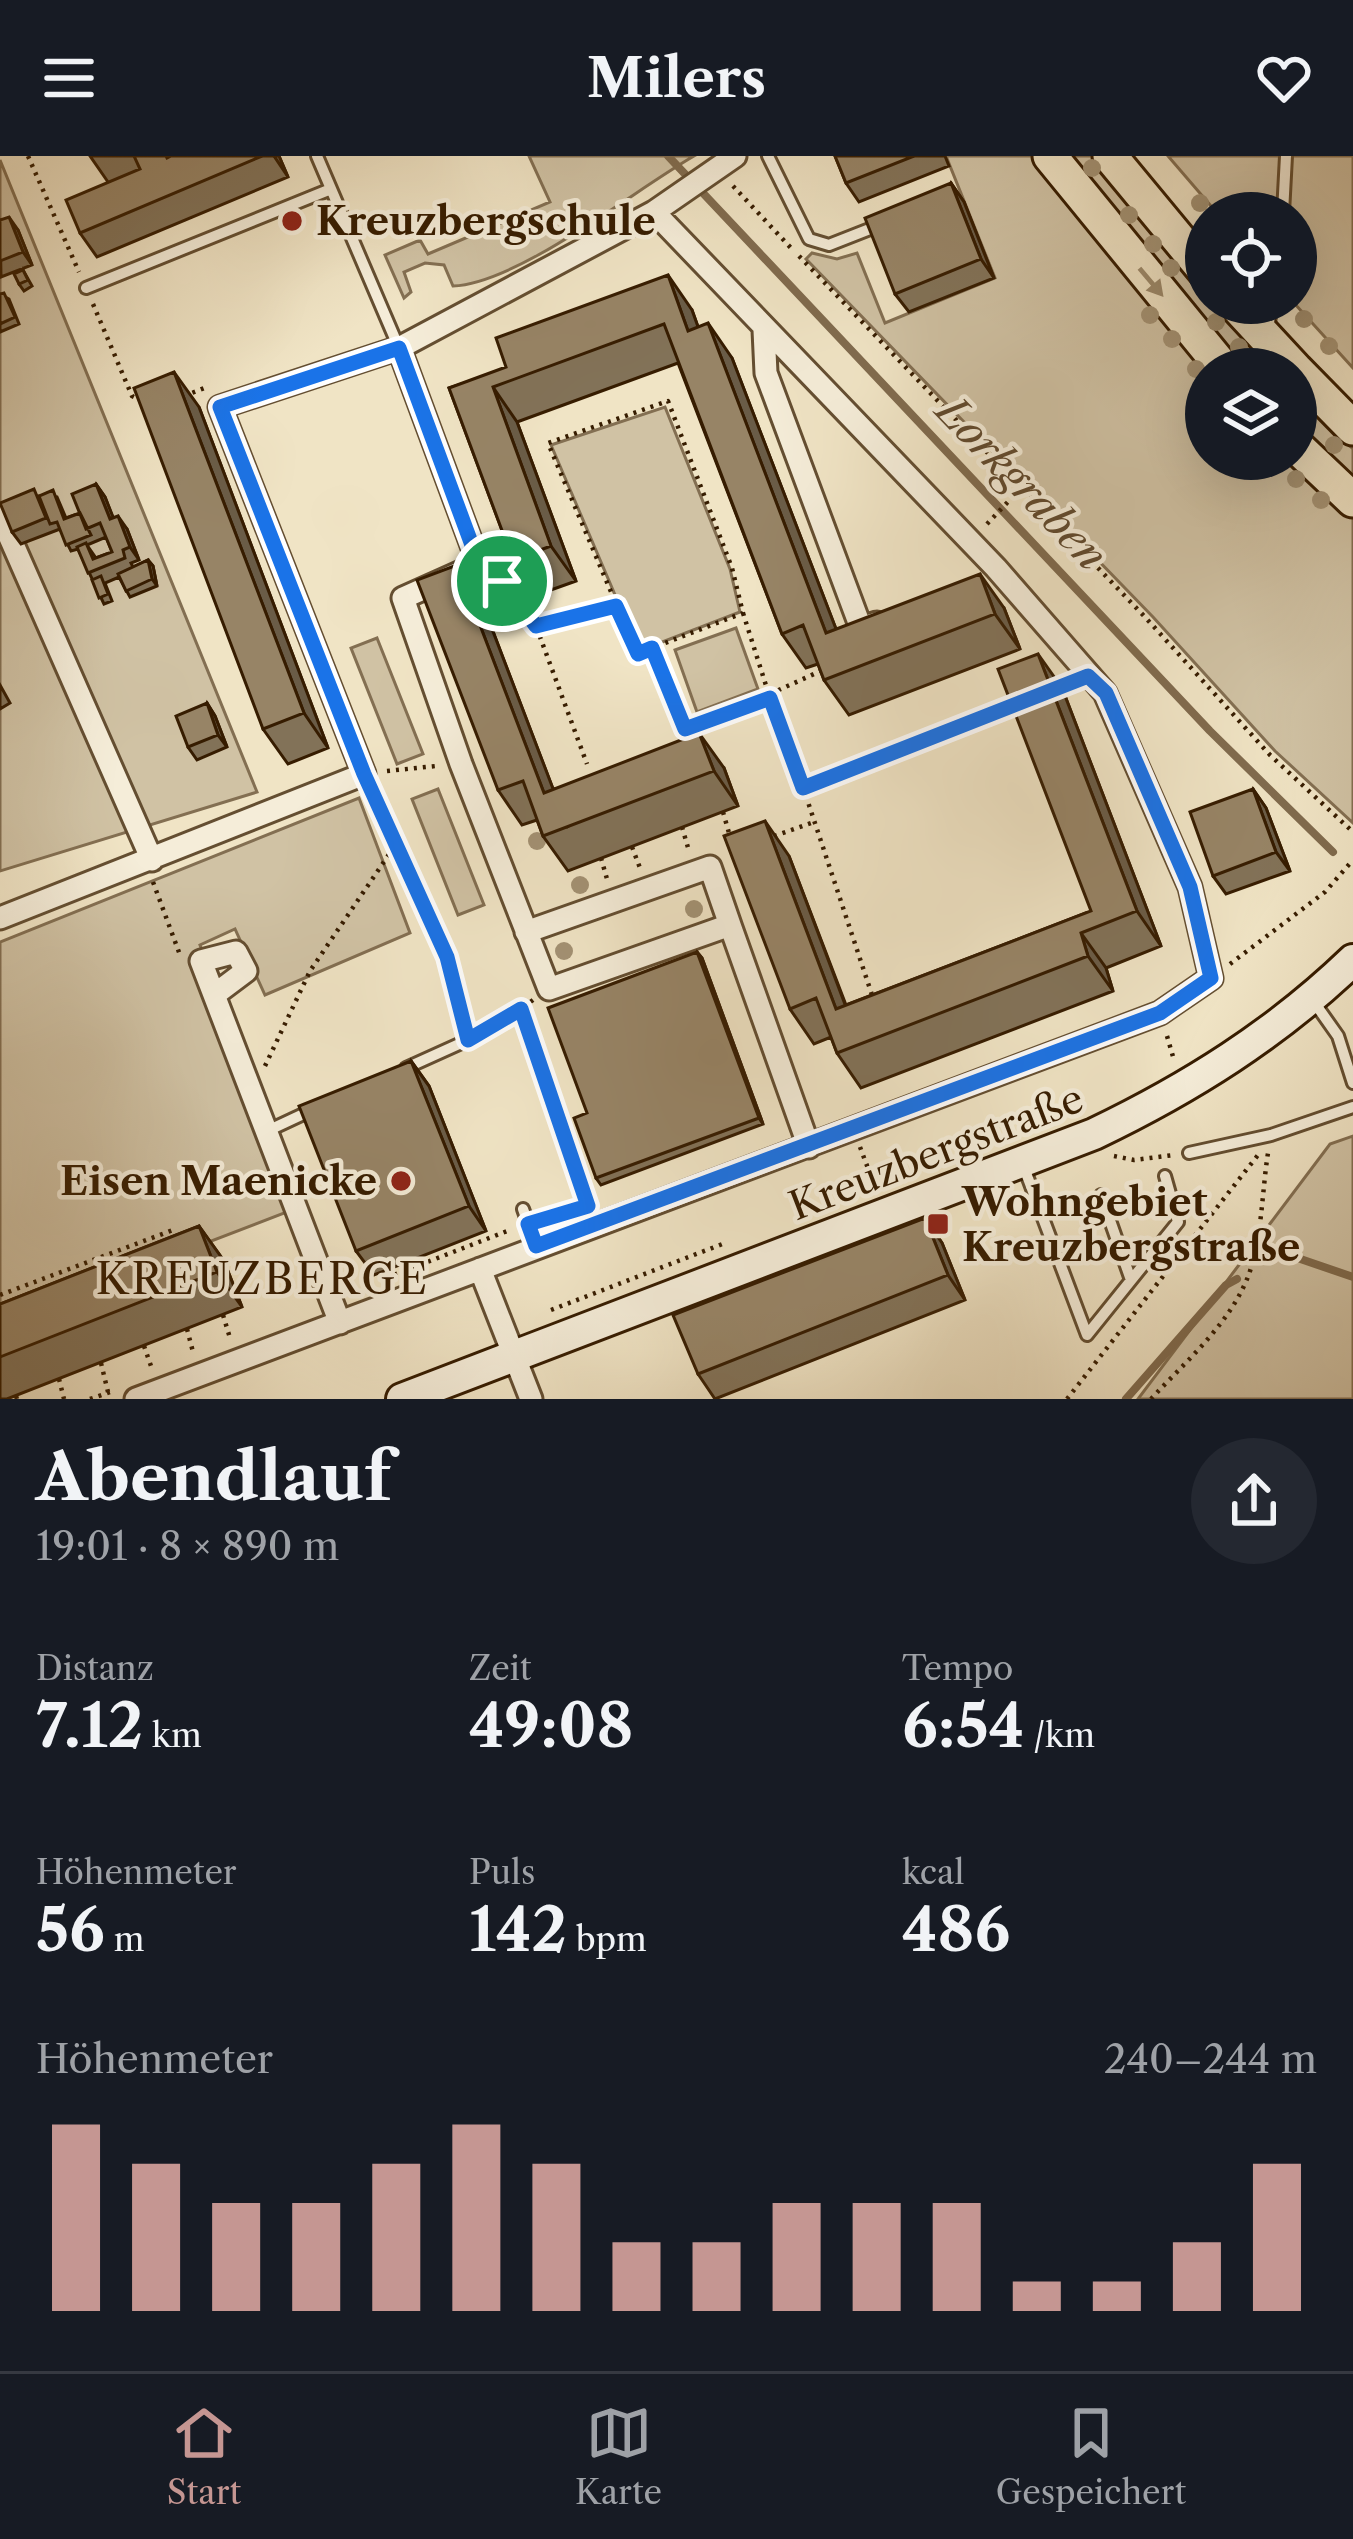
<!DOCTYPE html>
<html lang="de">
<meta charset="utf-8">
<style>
:root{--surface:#171b24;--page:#242831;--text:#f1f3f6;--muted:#9ea1a6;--line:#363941;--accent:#c59692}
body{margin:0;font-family:"Libre Caslon Text",serif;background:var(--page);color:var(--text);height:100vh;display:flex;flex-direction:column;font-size:45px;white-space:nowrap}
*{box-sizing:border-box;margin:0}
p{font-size:39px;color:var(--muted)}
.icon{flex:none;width:66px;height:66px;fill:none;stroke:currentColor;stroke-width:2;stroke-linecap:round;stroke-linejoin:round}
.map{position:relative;height:1243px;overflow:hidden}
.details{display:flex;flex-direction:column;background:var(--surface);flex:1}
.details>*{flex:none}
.fabs{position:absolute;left:1185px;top:36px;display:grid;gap:24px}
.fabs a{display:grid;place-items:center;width:132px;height:132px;border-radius:50%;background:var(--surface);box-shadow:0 12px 48px #0002;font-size:60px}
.pin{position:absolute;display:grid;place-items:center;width:102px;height:102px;color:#fff;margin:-51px;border:6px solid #fff;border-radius:50%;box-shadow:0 3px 12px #0007}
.round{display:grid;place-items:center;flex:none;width:126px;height:126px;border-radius:63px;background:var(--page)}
.summary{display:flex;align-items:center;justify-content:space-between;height:204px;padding:0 36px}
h1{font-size:66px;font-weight:800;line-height:90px}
.metrics{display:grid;grid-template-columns:repeat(3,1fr);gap:18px;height:204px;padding:12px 36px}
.metrics div{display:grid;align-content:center}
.metrics b{font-size:60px;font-weight:800}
.metrics small{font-size:33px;font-weight:400}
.metrics p{font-size:33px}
.chart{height:336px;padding:24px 36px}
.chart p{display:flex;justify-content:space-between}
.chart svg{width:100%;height:216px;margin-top:12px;stroke:var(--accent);stroke-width:6}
header{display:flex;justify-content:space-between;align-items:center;height:156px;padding:0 36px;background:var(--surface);font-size:54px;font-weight:800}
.dock{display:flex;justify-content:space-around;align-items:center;height:168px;border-top:3px solid var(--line);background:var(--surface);font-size:33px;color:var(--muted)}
.dock a{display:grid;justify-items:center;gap:6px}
.dock .on{color:var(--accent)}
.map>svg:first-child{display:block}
.green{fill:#d0c2a4;stroke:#836f52;stroke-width:3}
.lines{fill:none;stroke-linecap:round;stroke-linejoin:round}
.stream{stroke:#806b4e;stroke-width:8}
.lane-casing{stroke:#644e31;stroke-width:16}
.street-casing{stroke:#644e31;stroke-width:27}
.secondary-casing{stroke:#361c00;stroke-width:36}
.primary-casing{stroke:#361c00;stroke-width:39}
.path{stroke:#361c00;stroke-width:4.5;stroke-dasharray:3 6;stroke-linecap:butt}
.lane{stroke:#f5edd9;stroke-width:10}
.street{stroke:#f5edd9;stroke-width:21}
.secondary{stroke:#f5edd9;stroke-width:30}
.primary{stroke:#f0e4c5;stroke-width:33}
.tree{fill:#a39274}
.wall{fill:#827258;stroke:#361c00;stroke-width:3;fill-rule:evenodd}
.shaded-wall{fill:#6a5c47;stroke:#361c00;stroke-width:3}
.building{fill:#978466;stroke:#361c00;stroke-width:3}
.oneway{fill:#9c8a6c}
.route-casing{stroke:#fff;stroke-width:24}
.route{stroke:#1a73e8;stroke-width:15}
.poi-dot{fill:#8f2418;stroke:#f5edd9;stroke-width:4.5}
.labels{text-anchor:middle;stroke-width:9;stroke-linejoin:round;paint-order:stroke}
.poi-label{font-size:39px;font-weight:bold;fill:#361c00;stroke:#f5edd9;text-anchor:start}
.street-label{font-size:39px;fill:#361c00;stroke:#f5edd9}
.water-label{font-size:42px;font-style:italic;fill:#614a2e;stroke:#f5edd9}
.neighbourhood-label{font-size:42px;letter-spacing:3px;fill:#361c00;stroke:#f5edd9}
</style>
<header><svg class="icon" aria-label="menu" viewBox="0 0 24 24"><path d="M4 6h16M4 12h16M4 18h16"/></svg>Milers<svg class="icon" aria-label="heart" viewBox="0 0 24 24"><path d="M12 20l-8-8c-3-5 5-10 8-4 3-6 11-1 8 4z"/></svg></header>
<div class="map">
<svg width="1353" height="1243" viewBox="0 0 1353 1243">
<rect width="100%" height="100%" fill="#f0e4c5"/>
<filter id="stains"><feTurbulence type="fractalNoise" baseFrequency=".00167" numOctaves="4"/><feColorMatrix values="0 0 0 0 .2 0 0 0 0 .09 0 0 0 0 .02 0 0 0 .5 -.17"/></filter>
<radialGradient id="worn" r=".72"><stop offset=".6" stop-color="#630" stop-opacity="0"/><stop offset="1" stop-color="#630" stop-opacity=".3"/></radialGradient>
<path class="green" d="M529,0H694C633,35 519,127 453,130L444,109L425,107L404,116L411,136L404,142L385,99L420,84L428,98L550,46Z
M946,0H1033L1206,213V303H1291L1353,362V667L1275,595L1153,461L806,103L812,97L837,103L857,97L885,167L995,122Z
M1070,0H1094L1206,135V147H1217L1247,180V193L1243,199L1230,196Z
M1168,0H1353V212L1294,147L1296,57H1217Z
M0,4L257,636L0,715Z
M1306,247L1353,293V324L1296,270V250Z
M665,251L730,413L740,456L639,495L551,289Z
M736,472L758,533L697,556L675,494Z
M377,482L423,598L397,608L351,492Z
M438,633L484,749L458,759L412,643Z
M359,642L410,777L265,839L235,773L200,789L300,1051L0,1166V786Z
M1353,980V1243H1138L1330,988Z"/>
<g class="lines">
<path class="stream" d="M668,0L1210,575L1333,696
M1272,1103L1283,1097L1353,1121
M1126,1243L1226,1129L1237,1123"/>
<g class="lane-casing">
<path id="lane" d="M317,0L399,192
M768,0L809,83L829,89L880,69
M1283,57L1286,0
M86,132L331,33
M1268,173L1272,147
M1314,846L1338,880L1353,927
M406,912L468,884
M265,976L312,954
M1189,997L1271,979L1353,951
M1023,1009L1087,1179L1178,1066L1165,1020
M1101,1039L1131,1124
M523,1053L536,1090"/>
</g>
<g class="street-casing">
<path id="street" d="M654,56L735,0
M764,174L766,217L861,472L877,467
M399,192L479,408L403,442L461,608L549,833L730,769L809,991
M0,359L152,704
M0,762L364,618L220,251L399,192L654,56L996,412L1105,537L1190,731L1211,822L1160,857L136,1243
M526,776L710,711L730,769
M214,839L246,815L236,796L201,805L340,1167
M480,1113L531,1243"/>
</g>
<g class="secondary-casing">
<path id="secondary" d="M402,1243L1094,978C1190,932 1276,878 1353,804"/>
</g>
<g class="primary-casing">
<path id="primary" d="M1050,0L1224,213
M1110,0L1206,116
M1234,147L1295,213
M1296,214L1353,272
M1296,290L1353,344"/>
</g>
<path class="path" d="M28,0L79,116
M733,30L791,92
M799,100L1145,461L1270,599L1353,676
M93,148L132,240L140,244
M184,240L207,231
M987,368L1020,333
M498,422L536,470L587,608
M502,425L525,417
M617,451L638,498L652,492
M743,457L770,542
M536,470L617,450L548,287L668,245L732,412L743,457L652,492L685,573L770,542L803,631L1016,547
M770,538L825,513
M387,615L436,610
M803,631L873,842
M374,640L447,801L464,869
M723,656L729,677
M682,671L689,695
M774,680L814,666
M632,691L640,712
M601,702L607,723
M153,726L180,799
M1230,808L1325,736L1353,704
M533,844L521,853L588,1050
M480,877L521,853
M1167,880L1174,904
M265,910L310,815L396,688
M860,991L875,1031
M1114,1000L1134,1004L1174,999
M386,1122L510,1074
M0,1139L173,1074
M551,1154L725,1087
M223,1159L230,1182
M187,1173L193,1196
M144,1190L152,1213
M101,1207L108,1236
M59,1223L64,1243
M16,1240L17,1243
M90,1243L113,1235
M1067,1243L1258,999
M1151,1243C1186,1205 1231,1167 1249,1118C1262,1081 1262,1035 1268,997"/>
<use href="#lane" class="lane"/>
<use href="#street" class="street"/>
<use href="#secondary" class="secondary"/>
<use href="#primary" class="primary"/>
</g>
<g class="tree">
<circle cx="1092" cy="12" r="9"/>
<circle cx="1200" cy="47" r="9"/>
<circle cx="1129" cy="59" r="9"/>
<circle cx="1153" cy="88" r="9"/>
<circle cx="1171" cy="112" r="9"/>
<circle cx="1150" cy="159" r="9"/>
<circle cx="1304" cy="163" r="9"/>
<circle cx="1216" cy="166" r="9"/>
<circle cx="1172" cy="183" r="9"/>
<circle cx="1329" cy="190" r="9"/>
<circle cx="1239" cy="191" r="9"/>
<circle cx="1196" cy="213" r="9"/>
<circle cx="1334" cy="289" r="9"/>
<circle cx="1296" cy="323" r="9"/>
<circle cx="1321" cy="344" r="9"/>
<circle cx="537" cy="685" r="9"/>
<circle cx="580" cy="729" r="9"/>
<circle cx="694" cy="753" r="9"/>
<circle cx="564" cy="795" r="9"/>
</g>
<path class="wall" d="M90,0H279L288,21L97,101L80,77L108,26Z
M835,0H945L949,10L859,46L846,27Z
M951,27L964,46L994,122L909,156L895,138Z
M0,64L18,74L32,109L1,121Z
M23,114L32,130L24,135L19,128Z
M0,138L9,143L19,168L0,176Z
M692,154L698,171L732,202L836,473L1004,452L1020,493L849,559L824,524L818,508L806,512L782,478L678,207L517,266L576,425L537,439L513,404L449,232Z
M199,251L328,592L288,608L263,573Z
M96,328L105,341L113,362L127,373L139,404L131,407L133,411L148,404L153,410L157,430L130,441L119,421L105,427L112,445L104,448L78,393L71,395L60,373L21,388L12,376L39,340L57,341L66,362L80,357ZM106,381L112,396L96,402L87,389Z
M457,409L481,444L553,633L724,612L738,650L568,715L543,680L537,664L522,669L498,634Z
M0,529L10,547L0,553Z
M1062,532L1161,790L1106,812L1113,835L861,932L837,897L831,881L814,888L790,853L789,700L846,849L1091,755Z
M207,547L215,560L227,591L197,604L188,591Z
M1253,633L1266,652L1290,715L1226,738L1213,720Z
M697,796L702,802L763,968L601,1029L596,1022Z
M411,905L429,930L486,1075L374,1119L356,1095Z
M925,1062L942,1087L965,1144L715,1243L698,1218Z
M199,1070L224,1105L242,1151L7,1243H0V1148Z"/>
<path class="shaded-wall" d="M274,0H279L288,21Z
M951,27L964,46L994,122L981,103Z
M9,61L18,74L32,109L23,96Z
M668,119L692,154L712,210L688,175Z
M708,167L732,202L851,512L826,477Z
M174,216L199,251L328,592L304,557Z
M493,231L517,266L576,425L551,390Z
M96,328L105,341L119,376L110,363Z
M118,360L127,373L139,404L130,391Z
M148,404L153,410L157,430L152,423Z
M457,409L481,444L568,672L544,637Z
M980,418L1004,452L1020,493L995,458Z
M1038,498L1062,532L1161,790L1137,755Z
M207,547L215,560L227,591L218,579Z
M699,577L724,612L738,650L714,615Z
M1253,633L1266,652L1290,715L1276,696Z
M765,665L789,700L860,888L836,853Z
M1081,777L1106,812L1113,835L1088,800Z
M697,796L702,802L763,968L759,962Z
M411,905L429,930L486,1075L469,1050Z
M925,1062L942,1087L965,1144L948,1119Z
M199,1070L224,1105L242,1151L217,1116Z"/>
<path class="building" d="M134,0H166L167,2L171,0H262L80,77L66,44L140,13Z
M835,0H914L846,27Z
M951,27L981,103L895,138L865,62Z
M9,61L23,96L0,105V64Z
M23,114L28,124L19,128L14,118Z
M668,119L688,175L708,167L826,477L980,418L995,458L824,524L803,469L782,478L664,168L493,231L551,390L513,404L449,232L506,211L496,182Z
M4,137L15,161L0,168V138Z
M174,216L304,557L263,573L134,232Z
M96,328L110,363L118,360L130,391L123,394L125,402L88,417L77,391L86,387L93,403L112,396L100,367L86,373L72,338Z
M34,333L46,362L12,376L0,347Z
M53,334L64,363L80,357L91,379L66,389L57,366L50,368L39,340Z
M148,404L152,423L126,435L118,418Z
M457,409L544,637L699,577L714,615L543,680L523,625L498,634L417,424Z
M101,420L108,438L99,442L92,424Z
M1038,498L1137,755L1081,777L1088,800L837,897L816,842L790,853L724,680L765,665L836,853L1091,755L998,513Z
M207,547L218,579L188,591L176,560Z
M1253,633L1276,696L1213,720L1190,656Z
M697,796L759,962L596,1022L574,962L587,957L548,852Z
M411,905L469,1050L356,1095L299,950Z
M925,1062L948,1119L698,1218L673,1159Z
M199,1070L217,1116L0,1201V1148Z"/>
<defs><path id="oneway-solid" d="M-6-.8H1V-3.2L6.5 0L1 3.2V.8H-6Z" transform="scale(3)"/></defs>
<use class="oneway" href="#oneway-solid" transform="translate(1151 126) rotate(50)"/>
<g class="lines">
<g class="route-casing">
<path id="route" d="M399,192L479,408L502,425L536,470L616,450L638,498L652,492L685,573L770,542L803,632L1088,520L1106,537L1190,731L1211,822L1160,857L536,1090L528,1068L588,1050L521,853L468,884L447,801L364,618L220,251Z"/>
</g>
<use href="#route" class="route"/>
</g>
<g class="poi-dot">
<circle cx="292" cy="65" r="12"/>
<circle cx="401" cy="1025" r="12"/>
<rect x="926" y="1056" width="24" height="24" rx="6"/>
</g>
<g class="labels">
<g class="poi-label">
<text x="316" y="79">Kreuzbergschule</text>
<text x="377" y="1039" text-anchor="end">Eisen Maenicke</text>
<text x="962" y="1060">Wohngebiet<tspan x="962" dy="45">Kreuzbergstraße</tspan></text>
</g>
<g class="street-label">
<text transform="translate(936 996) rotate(-21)" y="14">Kreuzbergstraße</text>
</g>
<g class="water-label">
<text transform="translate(1022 327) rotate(46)" y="15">Lorkgraben</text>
</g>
<g class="neighbourhood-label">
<text x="263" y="1138">KREUZBERGE</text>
</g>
</g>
<rect width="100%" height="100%" filter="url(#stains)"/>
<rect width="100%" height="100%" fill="url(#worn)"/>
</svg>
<div class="fabs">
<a><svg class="icon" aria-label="locate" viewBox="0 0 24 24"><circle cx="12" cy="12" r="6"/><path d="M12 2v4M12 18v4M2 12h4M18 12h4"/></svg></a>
<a><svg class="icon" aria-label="layers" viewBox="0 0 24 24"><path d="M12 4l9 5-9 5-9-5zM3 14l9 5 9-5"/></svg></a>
</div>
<div class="pin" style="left:502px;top:425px;background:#1e9e55"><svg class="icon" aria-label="arrive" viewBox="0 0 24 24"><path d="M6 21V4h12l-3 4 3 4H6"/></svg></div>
</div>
<section class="details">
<div class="summary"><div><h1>Abendlauf</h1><p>19:01 · 8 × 890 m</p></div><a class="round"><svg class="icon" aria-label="share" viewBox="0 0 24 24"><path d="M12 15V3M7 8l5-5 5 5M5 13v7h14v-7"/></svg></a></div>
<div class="metrics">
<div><p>Distanz</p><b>7.12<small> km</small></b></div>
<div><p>Zeit</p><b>49:08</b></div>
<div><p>Tempo</p><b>6:54<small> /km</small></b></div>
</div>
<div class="metrics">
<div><p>Höhenmeter</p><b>56<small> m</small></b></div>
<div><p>Puls</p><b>142<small> bpm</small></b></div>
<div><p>kcal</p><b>486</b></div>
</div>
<div class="chart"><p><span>Höhenmeter</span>240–244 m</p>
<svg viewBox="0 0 160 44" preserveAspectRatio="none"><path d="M5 44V6M15 44V14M25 44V22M35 44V22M45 44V14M55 44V6M65 44V14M75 44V30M85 44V30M95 44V22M105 44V22M115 44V22M125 44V38M135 44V38M145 44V30M155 44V14"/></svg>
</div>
</section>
<nav class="dock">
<a class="on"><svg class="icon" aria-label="home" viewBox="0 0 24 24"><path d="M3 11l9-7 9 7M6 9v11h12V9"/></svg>Start</a>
<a><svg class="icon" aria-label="map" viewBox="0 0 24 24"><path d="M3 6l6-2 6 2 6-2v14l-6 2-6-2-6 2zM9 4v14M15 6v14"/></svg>Karte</a>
<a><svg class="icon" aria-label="saved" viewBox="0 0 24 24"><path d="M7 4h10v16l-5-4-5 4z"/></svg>Gespeichert</a>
</nav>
